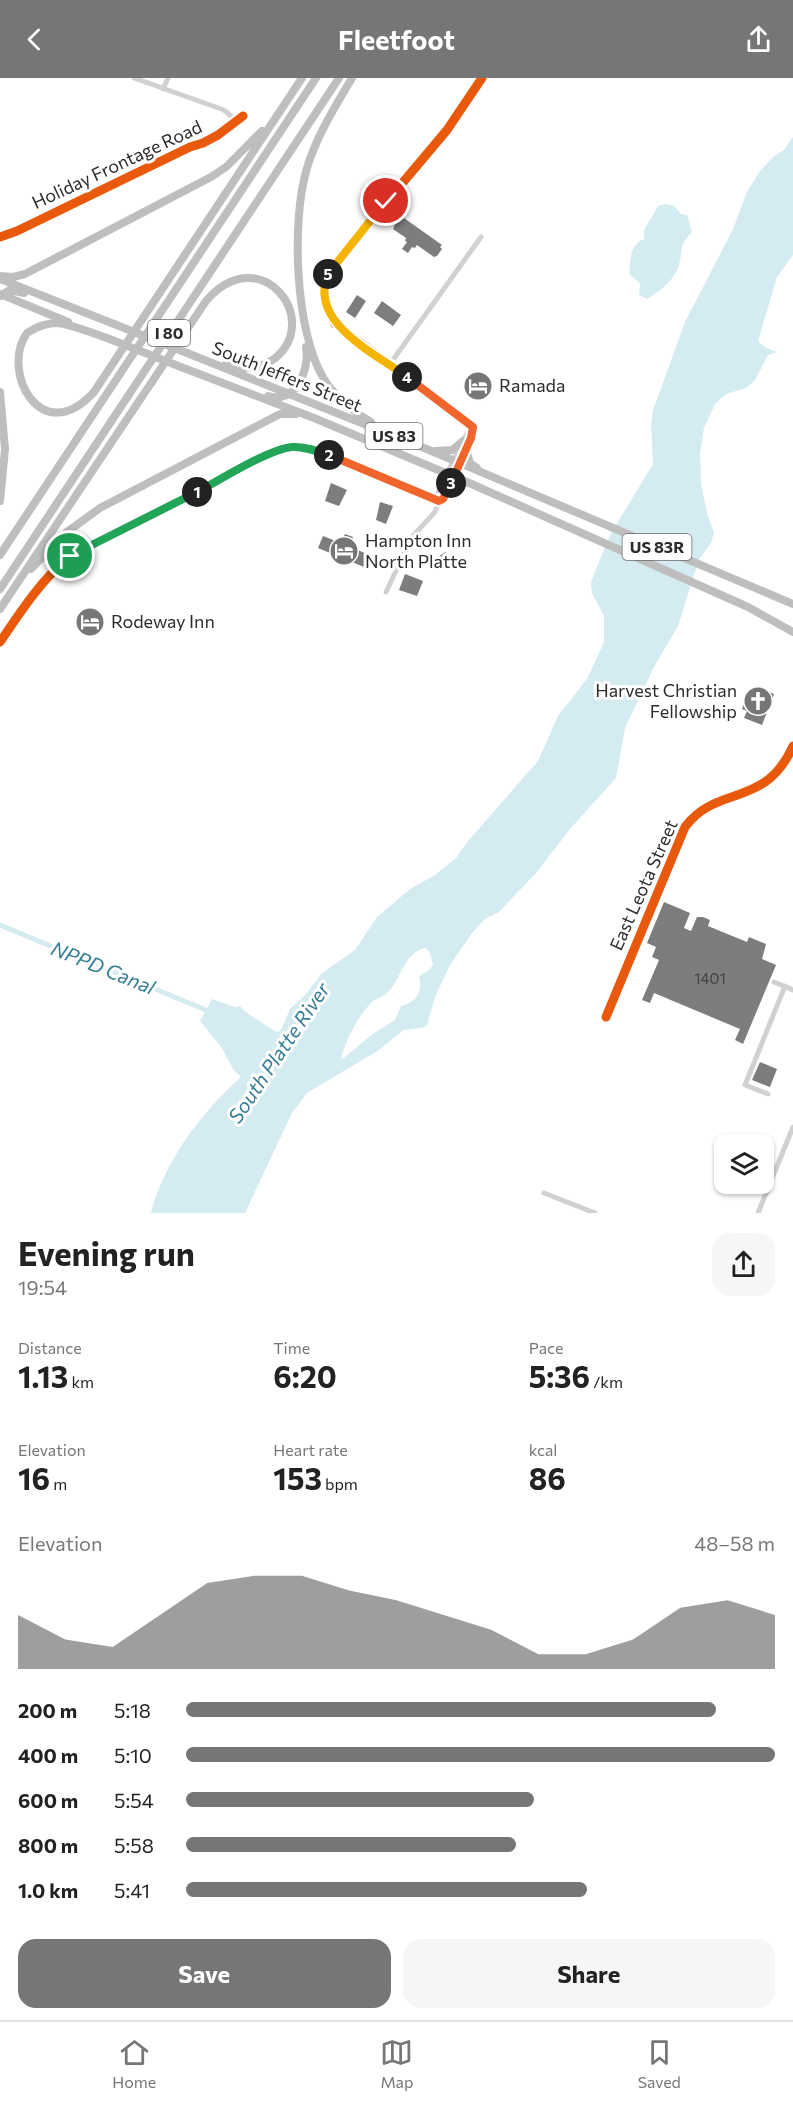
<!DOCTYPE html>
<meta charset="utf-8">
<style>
:root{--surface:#fff;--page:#f6f6f6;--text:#222;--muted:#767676;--line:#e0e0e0;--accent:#767676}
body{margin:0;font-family:Commissioner,sans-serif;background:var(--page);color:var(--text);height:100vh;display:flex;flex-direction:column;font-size:22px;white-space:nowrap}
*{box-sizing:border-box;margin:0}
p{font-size:20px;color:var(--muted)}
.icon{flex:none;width:33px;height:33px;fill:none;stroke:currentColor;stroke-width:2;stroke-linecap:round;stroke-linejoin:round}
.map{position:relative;height:1135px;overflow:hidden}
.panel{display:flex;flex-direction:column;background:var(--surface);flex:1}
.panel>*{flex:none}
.fabs{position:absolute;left:714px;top:1056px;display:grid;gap:12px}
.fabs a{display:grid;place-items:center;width:60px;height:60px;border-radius:12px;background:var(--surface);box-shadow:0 2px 4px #0004;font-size:30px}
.pin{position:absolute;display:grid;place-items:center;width:51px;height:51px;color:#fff;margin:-26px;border:3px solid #fff;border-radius:50%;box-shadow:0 2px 6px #0007}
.km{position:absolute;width:30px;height:30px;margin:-15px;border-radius:50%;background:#222;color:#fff;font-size:16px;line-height:30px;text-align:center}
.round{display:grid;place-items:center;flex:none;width:63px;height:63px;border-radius:18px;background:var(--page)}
.headline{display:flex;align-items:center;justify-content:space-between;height:102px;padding:0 18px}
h1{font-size:33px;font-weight:700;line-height:45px}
.metrics{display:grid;grid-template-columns:repeat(3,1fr);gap:9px;height:102px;padding:6px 18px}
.metrics div{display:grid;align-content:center}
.metrics b{font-size:30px;font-weight:700}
.metrics small{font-size:16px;font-weight:400}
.metrics p{font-size:16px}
.chart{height:168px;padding:12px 18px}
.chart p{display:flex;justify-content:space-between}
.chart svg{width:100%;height:108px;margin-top:6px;fill:var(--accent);opacity:.7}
.button{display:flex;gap:12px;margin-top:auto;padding:12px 18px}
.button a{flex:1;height:69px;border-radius:18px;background:var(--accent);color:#fff;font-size:24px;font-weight:700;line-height:69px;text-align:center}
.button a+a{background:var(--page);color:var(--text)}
ul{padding:0 18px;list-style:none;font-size:20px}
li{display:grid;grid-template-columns:96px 72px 1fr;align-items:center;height:45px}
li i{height:15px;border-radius:8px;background:var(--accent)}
header{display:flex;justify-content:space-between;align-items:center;height:78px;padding:0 18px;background:var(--accent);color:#fff;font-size:27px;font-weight:700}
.tab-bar{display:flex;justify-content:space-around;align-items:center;height:84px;border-top:2px solid var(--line);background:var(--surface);font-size:16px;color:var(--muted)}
.tab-bar a{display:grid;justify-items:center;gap:3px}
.tab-bar .on{color:var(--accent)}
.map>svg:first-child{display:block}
.water{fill:#d4ebf2;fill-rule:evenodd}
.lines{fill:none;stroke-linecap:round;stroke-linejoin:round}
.canal{stroke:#d4ebf2;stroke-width:5}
.building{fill:#7d7d7d}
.minor{stroke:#d1d1d1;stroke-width:5}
.highway{stroke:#bebebe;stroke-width:8}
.highway-bridge{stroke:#bebebe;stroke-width:8}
.cycleway-casing{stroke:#fff;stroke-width:13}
.cycleway{stroke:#e8590c;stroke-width:9}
.split-1-casing{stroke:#fff;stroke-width:12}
.split-2-casing{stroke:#fff;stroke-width:12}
.split-3-casing{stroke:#fff;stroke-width:12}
.split-4-casing{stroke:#fff;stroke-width:12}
.split-5-casing{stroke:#fff;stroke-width:12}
.split-6-casing{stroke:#fff;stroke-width:12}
.split-1{stroke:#22a559;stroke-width:8}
.split-2{stroke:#22a559;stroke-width:8}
.split-3{stroke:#f0652b;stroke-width:8}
.split-4{stroke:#f0652b;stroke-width:8}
.split-5{stroke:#f5b400;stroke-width:8}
.split-6{stroke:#f5b400;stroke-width:8}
.labels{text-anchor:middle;stroke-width:6;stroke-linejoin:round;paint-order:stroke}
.number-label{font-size:15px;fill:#404040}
.shield{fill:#fff;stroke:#6b6b6b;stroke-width:1.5}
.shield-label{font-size:16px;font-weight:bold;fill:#2c2c2c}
.street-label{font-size:18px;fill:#2c2c2c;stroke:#fff}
.poi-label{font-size:18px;fill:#2c2c2c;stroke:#fff;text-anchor:start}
.water-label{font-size:20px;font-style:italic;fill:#357d94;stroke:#fff}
</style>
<header><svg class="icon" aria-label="back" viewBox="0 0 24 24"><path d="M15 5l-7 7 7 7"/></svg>Fleetfoot<svg class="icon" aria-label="share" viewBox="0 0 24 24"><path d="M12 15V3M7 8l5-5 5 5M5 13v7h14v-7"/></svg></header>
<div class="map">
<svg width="793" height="1135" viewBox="0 0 793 1135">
<rect width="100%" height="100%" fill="#fff"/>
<path class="water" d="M793,59V177L777,199L758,263L765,269L777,274L768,277L755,302L746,310L726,316L715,326L704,350L700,376L701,406L707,435L714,455L711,465L699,481L678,548L654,589L625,650L616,700L570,751L536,795L499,834L485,841L472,855L450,887L435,919L427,947L422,950L403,952L379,972L307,1015L292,1035L245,1135H151C164,1083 202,1034 241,999L233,991L222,970L200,943L212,921L235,929L240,928C244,935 268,948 277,954L281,952L290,931L306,916L322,895L355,872L377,839L410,811L435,797L456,780L468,763L538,683L558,638L587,601L604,564V538L592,515L591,504L610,457L653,386L651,347L653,332L685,244L733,151L747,114L759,94L774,78L784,72ZM426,870L430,875L433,887L428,893L419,898C423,915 417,923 401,928L395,942L374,955L341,982C345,962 357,940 371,925C376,920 383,919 387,915C401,903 403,874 426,870Z
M666,126L674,128L681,136L687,137L692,154C679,168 683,170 679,187C674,203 660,213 647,221L639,217L640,205L630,197C629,185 630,166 644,161V152L658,128Z"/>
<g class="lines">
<path class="canal" d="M0,847L206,932"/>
</g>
<path class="building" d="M398,140H404L442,167L440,169L442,171L437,178L434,179L417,167L415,170L412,169L408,175L402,171L407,164L405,163L406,160L393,151Z
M357,217L366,223L355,240L346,234Z
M382,223L401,237L393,248L374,235Z
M331,405L347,412L339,428L325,423Z
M380,424L393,428L386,446L376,442Z
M345,456L353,459L349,468L369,477L364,489L318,470L323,458L341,465Z
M445,474L452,483L438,493L431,484Z
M405,496L423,503L417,518L399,512Z
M757,609L774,616L762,647L744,640L747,633L742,631L749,614L754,616Z
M664,824L690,835L684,850L691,853L697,839H703L710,842L708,848L747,864L749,859L766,866L762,881L776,887L743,966L735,962L740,951L654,915L650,925L642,922L659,882L652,879L656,869L647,865Z
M760,984L777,991L770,1009L752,1002Z"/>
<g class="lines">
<path class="minor" d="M134,0L224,32L237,43
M163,11L168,0
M0,159L17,153L190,69L203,65L218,57L243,38
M390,286L481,159
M473,349L335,246C321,221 320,208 336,184L447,52L482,0
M439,423L443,421C455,399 469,374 473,350
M386,514L412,459L435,434L439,423L437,417L447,395L466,357L473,349
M0,564C21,533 41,502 70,478L274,374L289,369L311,372L369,393L439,423
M774,904L793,912
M606,939L685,749C717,706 765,731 793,668
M768,1016L745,1007L785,908
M544,1115L595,1135
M758,1135L793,1049"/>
<path class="highway" d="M352,0C335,29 317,57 307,90C291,143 295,254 324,301C336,320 352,333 371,344
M0,198L13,199L25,196L211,99L226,89L262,53
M0,201L114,246
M0,216L68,244
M0,218L10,212L24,215
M107,260C91,255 74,247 58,245C47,245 36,249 27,255C0,293 41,372 94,314L302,0
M187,275L429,372L793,526
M181,289L314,340L467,404L748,529L793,554
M0,314L5,371L0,423
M268,318C296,327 310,291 306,269
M466,372L470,385L477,390
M435,373L452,372L463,363
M446,415L458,407L467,404
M0,477L316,0
M31,491L67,454L100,430L280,336H296
M0,511L339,0
M0,531L206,223C260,160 324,242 274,281C260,291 242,292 226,286"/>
<path class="highway-bridge" d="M114,246L187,275
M107,260L181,289"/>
<g class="cycleway-casing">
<path id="cycleway" d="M0,159L17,153L190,69L203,65L218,57L243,38
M473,349L335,246C321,221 320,208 336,184L447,52L482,0
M0,564C21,533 41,502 70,478L274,374L289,369L311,372L369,393L439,423
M606,939L685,749C717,706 765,731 793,668"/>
</g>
<use href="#cycleway" class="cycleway"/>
</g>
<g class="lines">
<g class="split-1-casing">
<path id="split-1" d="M70,478L197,414"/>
</g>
<g class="split-2-casing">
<path id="split-2" d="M197,414C220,402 269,371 292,369C304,368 317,373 329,377"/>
</g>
<g class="split-3-casing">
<path id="split-3" d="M329,377L439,423L443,421L451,405"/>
</g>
<g class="split-4-casing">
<path id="split-4" d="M407,299L473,349L471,360L451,405"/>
</g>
<g class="split-5-casing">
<path id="split-5" d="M328,196C308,245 375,275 407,299"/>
</g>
<g class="split-6-casing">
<path id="split-6" d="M328,196L386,123"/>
</g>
<use href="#split-1" class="split-1"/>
<use href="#split-2" class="split-2"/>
<use href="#split-3" class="split-3"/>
<use href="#split-4" class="split-4"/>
<use href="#split-5" class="split-5"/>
<use href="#split-6" class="split-6"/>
</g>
<defs>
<g id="hotel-disc" transform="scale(1.5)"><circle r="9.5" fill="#767676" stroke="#fff"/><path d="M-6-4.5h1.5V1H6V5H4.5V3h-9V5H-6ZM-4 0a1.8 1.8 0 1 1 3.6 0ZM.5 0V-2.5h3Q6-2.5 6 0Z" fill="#fff"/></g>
<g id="church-disc" transform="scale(1.5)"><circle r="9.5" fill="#767676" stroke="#fff"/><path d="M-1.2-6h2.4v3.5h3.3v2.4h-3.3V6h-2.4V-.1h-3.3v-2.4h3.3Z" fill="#fff"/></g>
</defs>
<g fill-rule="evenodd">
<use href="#hotel-disc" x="478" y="308"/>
<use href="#hotel-disc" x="344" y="473"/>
<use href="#hotel-disc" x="90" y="544"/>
<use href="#church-disc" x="758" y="623"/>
</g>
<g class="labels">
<g class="number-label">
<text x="710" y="906">1401</text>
</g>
<g class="shield">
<rect x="148" y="242" width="42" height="26" rx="4.5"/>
<rect x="365.5" y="345" width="57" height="26" rx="4.5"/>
<rect x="622.5" y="456" width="69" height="26" rx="4.5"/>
</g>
<g class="shield-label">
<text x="169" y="261">I 80</text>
<text x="394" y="364">US 83</text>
<text x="657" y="475">US 83R</text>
</g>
<g class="street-label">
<text transform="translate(117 87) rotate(-25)" y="6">Holiday Frontage Road</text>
<text transform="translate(287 299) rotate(22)" y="6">South Jeffers Street</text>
<text transform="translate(644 807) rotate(-66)" y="6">East Leota Street</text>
</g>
<g class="poi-label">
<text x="499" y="314">Ramada</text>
<text x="365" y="469">Hampton Inn<tspan x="365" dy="21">North Platte</tspan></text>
<text x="111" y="550">Rodeway Inn</text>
<text x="737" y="619" text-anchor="end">Harvest Christian<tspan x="737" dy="21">Fellowship</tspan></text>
</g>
<g class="water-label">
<text transform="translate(103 890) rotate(22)" y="7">NPPD Canal</text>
<text transform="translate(279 975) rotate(-56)" y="7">South Platte River</text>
</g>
</g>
</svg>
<div class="fabs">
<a><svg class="icon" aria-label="layers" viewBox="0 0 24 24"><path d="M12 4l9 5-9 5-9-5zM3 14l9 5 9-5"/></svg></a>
</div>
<div class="pin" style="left:70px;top:478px;background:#1e9e55"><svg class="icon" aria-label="arrive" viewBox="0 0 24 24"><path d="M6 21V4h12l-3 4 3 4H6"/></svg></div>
<div class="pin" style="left:386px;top:123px;background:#d93025"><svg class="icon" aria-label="check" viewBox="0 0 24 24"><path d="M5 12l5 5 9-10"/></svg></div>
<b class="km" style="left:197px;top:414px">1</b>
<b class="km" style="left:329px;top:377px">2</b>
<b class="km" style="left:451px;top:405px">3</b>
<b class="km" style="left:407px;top:299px">4</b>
<b class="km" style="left:328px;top:196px">5</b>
</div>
<section class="panel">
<div class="headline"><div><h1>Evening run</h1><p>19:54</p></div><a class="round"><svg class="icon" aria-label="share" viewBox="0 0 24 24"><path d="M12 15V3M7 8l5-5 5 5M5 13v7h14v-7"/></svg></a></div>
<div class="metrics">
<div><p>Distance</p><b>1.13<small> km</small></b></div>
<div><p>Time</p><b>6:20</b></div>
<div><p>Pace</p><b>5:36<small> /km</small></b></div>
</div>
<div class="metrics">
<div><p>Elevation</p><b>16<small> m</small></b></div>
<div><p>Heart rate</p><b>153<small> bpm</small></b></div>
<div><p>kcal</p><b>86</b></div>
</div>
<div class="chart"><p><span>Elevation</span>48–58 m</p>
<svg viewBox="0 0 160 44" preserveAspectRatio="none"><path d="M0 44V22L10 32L20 35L30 22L40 9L50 6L60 6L70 12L80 16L90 22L100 28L110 38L120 38L130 32L140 19L150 16L160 22V44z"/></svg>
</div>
<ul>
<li><b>200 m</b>5:18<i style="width:90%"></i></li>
<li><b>400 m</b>5:10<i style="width:100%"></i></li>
<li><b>600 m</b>5:54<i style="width:59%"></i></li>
<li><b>800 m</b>5:58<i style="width:56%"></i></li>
<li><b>1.0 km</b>5:41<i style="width:68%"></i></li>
</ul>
<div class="button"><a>Save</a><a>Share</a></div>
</section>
<nav class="tab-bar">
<a class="on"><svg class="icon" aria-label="home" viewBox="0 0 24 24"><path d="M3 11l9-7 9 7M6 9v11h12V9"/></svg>Home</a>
<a><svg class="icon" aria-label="map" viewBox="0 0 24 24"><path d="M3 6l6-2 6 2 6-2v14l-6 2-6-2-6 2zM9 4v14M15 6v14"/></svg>Map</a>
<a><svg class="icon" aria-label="saved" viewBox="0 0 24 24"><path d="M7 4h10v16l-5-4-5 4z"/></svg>Saved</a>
</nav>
